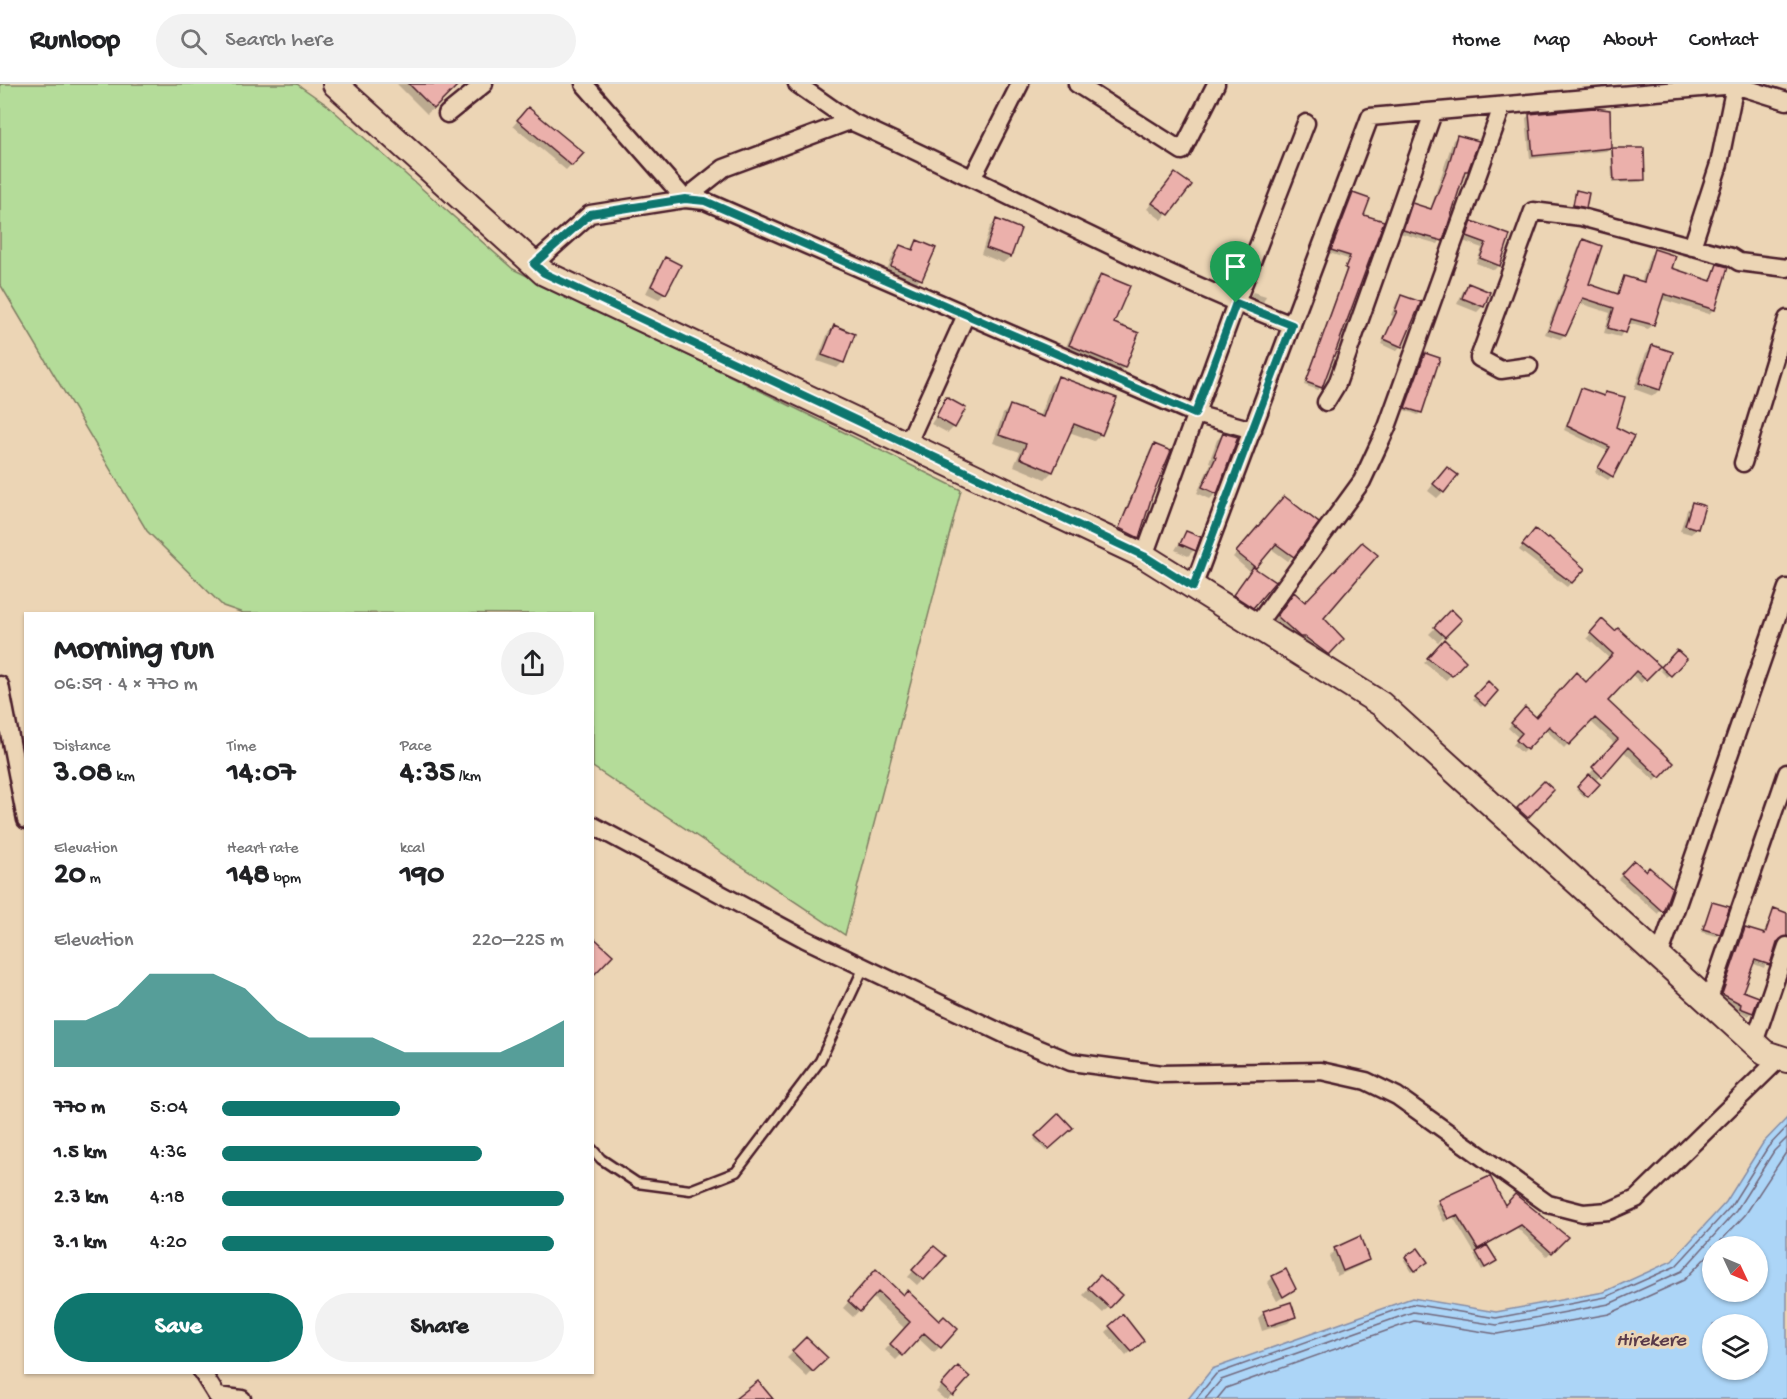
<!DOCTYPE html>
<meta charset="utf-8">
<style>
:root{--surface:#fff;--page:#f2f2f2;--text:#202124;--muted:#757577;--line:#e0e0e0;--accent:#0f766e}
body{margin:0;font-family:"Gochi Hand",sans-serif;background:var(--page);color:var(--text);height:100vh;display:flex;flex-direction:column;font-size:22px;white-space:nowrap}
*{box-sizing:border-box;margin:0}
p{font-size:20px;color:var(--muted)}
.icon{flex:none;width:33px;height:33px;fill:none;stroke:currentColor;stroke-width:2;stroke-linecap:round;stroke-linejoin:round}
.map{position:relative;flex:1;overflow:hidden}
.sheet{position:absolute;left:24px;top:528px;width:570px;height:762px;display:flex;flex-direction:column;background:var(--surface);border-radius:0px;box-shadow:0 2px 4px #0004}
.sheet>*{flex:none}
.needle{width:39px;rotate:134deg}
.buttons{position:absolute;left:1702px;top:1152px;display:grid;gap:12px}
.buttons a{display:grid;place-items:center;width:66px;height:66px;border-radius:50%;background:var(--surface);box-shadow:0 2px 4px #0004;font-size:30px}
.pin{position:absolute;display:grid;place-items:center;width:51px;height:51px;color:#fff;margin:-62px -26px;border-radius:50% 50% 50% 0;rotate:-45deg;box-shadow:0 0 6px #0007}
.pin .icon{rotate:45deg}
.round{display:grid;place-items:center;flex:none;width:63px;height:63px;border-radius:32px;background:var(--page)}
.head{display:flex;align-items:center;justify-content:space-between;height:102px;padding:0 30px}
h1{font-size:33px;font-weight:700;line-height:45px}
.stats{display:grid;grid-template-columns:repeat(3,1fr);gap:9px;height:102px;padding:6px 30px}
.stats div{display:grid;align-content:center}
.stats b{font-size:30px;font-weight:700}
.stats small{font-size:16px;font-weight:400}
.stats p{font-size:16px}
.chart{height:168px;padding:12px 30px}
.chart p{display:flex;justify-content:space-between}
.chart svg{width:100%;height:108px;margin-top:6px;fill:var(--accent);opacity:.7}
.action{display:flex;gap:12px;margin-top:auto;padding:12px 30px}
.action a{flex:1;height:69px;border-radius:36px;background:var(--accent);color:#fff;font-size:24px;font-weight:700;line-height:69px;text-align:center}
.action a+a{background:var(--page);color:var(--text)}
ul{padding:0 30px;list-style:none;font-size:20px}
li{display:grid;grid-template-columns:96px 72px 1fr;align-items:center;height:45px}
li i{height:15px;border-radius:8px;background:var(--accent)}
header{display:flex;align-items:center;gap:36px;box-sizing:border-box;height:84px;padding:0 30px;background:var(--surface);border-bottom:2px solid var(--line)}
header strong{font-size:28px}
nav{display:flex;gap:33px;margin-inline-start:auto;font-size:21px}
.search{width:420px;height:54px;background:var(--page);display:flex;align-items:center;gap:15px;box-sizing:border-box;padding:0 21px;border-radius:33px;color:var(--muted);font-size:22px}
.map>svg:first-child{display:block}
.green{fill:#b4dc99;stroke:#7f7e62;stroke-width:1.5}
.water{fill:#acd5f7;stroke:#858ca5;stroke-width:1.5;fill-rule:evenodd}
.shadow{fill:#0003}
.lines{fill:none;stroke-linecap:round;stroke-linejoin:round}
.shore{stroke:#71687d;stroke-width:1.5}
.building{fill:#ebb0ab;stroke:#4a1f2b;stroke-width:1.5}
.lane-casing{stroke:#4a1f2b;stroke-width:13}
.street-casing{stroke:#4a1f2b;stroke-width:21}
.secondary-casing{stroke:#4a1f2b;stroke-width:28}
.lane{stroke:#ecd5b5;stroke-width:8}
.street{stroke:#ecd5b5;stroke-width:16}
.secondary{stroke:#ecd5b5;stroke-width:24}
.route-casing{stroke:#fff;stroke-width:12}
.route{stroke:#0f766e;stroke-width:8}
.labels{text-anchor:middle;stroke-width:6;stroke-linejoin:round;paint-order:stroke}
.water-label{font-size:20px;font-style:italic;fill:#593a4a;stroke:#ecd5b5}
</style>
<header>
<strong>Runloop</strong>
<div class="search"><svg class="icon" aria-label="search" viewBox="0 0 24 24"><circle cx="10" cy="10" r="6"/><path d="M15 15l6 6"/></svg>Search here</div>
<nav><a>Home</a><a>Map</a><a>About</a><a>Contact</a></nav>
</header>
<div class="map">
<svg width="1787" height="1315" viewBox="0 0 1787 1315">
<rect width="100%" height="100%" fill="#ecd5b5"/>
<filter id="ink" filterUnits="userSpaceOnUse"><feTurbulence type="fractalNoise" baseFrequency=".0167" numOctaves="2"/><feDisplacementMap in="SourceGraphic" scale="12" xChannelSelector="R" yChannelSelector="G"/><feConvolveMatrix kernelMatrix="1 2 1 2 8 2 1 2 1" color-interpolation-filters="sRGB"/></filter>
<g filter="url(#ink)">
<path class="green" d="M0,0H297L327,21L513,185L961,406L845,851L593,683L592,530L243,529L223,522L147,447L0,200Z"/>
<path class="water" d="M1787,1034V1315H1188L1212,1285L1412,1214L1496,1228L1604,1208L1672,1177L1726,1118L1763,1059ZM1713,1162H1758V1208H1713ZM1713,1240H1758V1286H1713Z"/>
<path class="shadow" d="M397,0H458L427,30Z
M528,25L582,69L566,86L513,42Z
M1530,31L1610,64L1606,67L1530,75L1526,34Z
M1457,53L1466,86L1463,90L1441,156L1438,160L1400,149L1413,121L1430,126L1453,56Z
M1613,66L1644,96L1641,98L1612,99L1611,68Z
M1175,90L1190,101L1162,136L1147,125Z
M1577,108L1585,123L1582,125L1572,124Z
M1353,110L1362,132L1321,303L1318,306L1304,301L1345,188L1348,175L1329,169Z
M997,137L1019,146L1010,173L1003,179L981,170L990,143Z
M1473,139L1508,152L1499,181L1494,186L1476,179L1482,164L1463,157Z
M918,157L920,195L914,201L886,188L894,169L900,163L910,167Z
M1584,157L1587,201L1616,211L1625,194L1641,199L1650,171L1655,167L1670,185L1709,198L1717,182L1714,225L1709,230L1661,215L1653,241L1648,245L1628,239L1620,253L1604,249L1610,229L1579,219L1565,251L1560,255L1545,250L1579,162Z
M666,175L665,209L659,215L646,209L660,181Z
M1101,192L1124,283L1118,289L1064,267L1095,198Z
M1469,201L1483,222L1477,228L1457,220L1463,207Z
M1253,208L1266,212L1262,221L1248,215Z
M1401,212V262L1396,267L1381,260L1393,232L1391,231L1397,217Z
M834,243L843,278L837,284L817,277L828,249Z
M1652,263L1659,306L1653,312L1634,305L1646,269Z
M1425,271L1421,328L1418,331L1404,326Z
M1058,294L1101,350L1094,357L1069,348L1052,388L1045,395L1014,382L1020,368L993,359L1003,330L1010,323L1039,333L1051,301Z
M1581,306L1602,313L1605,309L1614,344L1612,392L1608,396L1595,388L1607,367L1564,346Z
M947,315L954,343L948,349L931,340Z
M1223,350L1216,409L1210,415L1197,409L1211,379L1209,378L1217,356Z
M1154,362L1169,368L1138,453L1134,457L1116,449L1150,366Z
M1441,390L1443,408L1437,414L1428,407Z
M1279,419L1292,472L1288,477L1270,464L1253,485L1252,522L1246,529L1228,517L1250,488L1233,473Z
M1693,420L1697,444L1691,450L1680,447L1687,426Z
M1186,448L1194,466L1188,472L1175,466Z
M1531,451L1583,485L1567,503L1519,466Z
M1294,510L1342,555L1322,575L1272,538Z
M1451,528L1459,536L1438,558L1429,550Z
M1602,537L1657,582L1641,599L1631,590L1606,617L1672,679L1655,697L1623,667L1595,697L1598,700L1585,714L1576,706L1615,660L1590,637L1564,664L1545,645L1522,669L1513,661L1519,654L1508,644L1525,625L1535,635L1586,600L1610,575L1587,554Z
M1444,557L1464,577L1446,596L1424,579Z
M1677,568L1684,575L1667,593L1660,586Z
M1488,599L1496,607L1481,623L1473,615Z
M1544,699L1551,706L1523,738L1514,730Z
M1634,778L1670,804L1658,830L1618,795Z
M1713,819L1719,850L1716,852L1701,848Z
M1774,826L1787,830V851L1776,857L1764,884L1752,879L1741,908L1752,928L1748,932L1719,914L1741,849L1745,845L1763,851Z
M1058,1031L1071,1044L1046,1067L1034,1055Z
M1439,1117L1565,1153L1547,1172L1517,1144L1486,1161L1495,1177L1482,1186L1474,1171L1480,1165L1474,1168L1453,1133L1444,1138L1435,1121Z
M934,1164L944,1173L917,1201L908,1193Z
M1335,1166L1367,1175L1361,1181L1337,1192L1329,1172Z
M1406,1174L1423,1180L1412,1188L1404,1176Z
M870,1193L939,1239L956,1245L934,1269L918,1254L896,1276L885,1266L905,1245L872,1213L853,1233L843,1224Z
M1100,1193L1120,1211L1103,1229L1083,1211Z
M1273,1193L1295,1205L1277,1217L1267,1199Z
M1264,1228L1294,1233L1288,1239L1262,1247L1258,1234Z
M1123,1232L1142,1257L1126,1272L1106,1248Z
M806,1255L825,1274L807,1293L787,1274Z
M958,1284L968,1293L948,1315H944L936,1308Z"/>
<g class="lines">
<path class="shore" d="M1716,1162L1745,1131L1787,1067
M1196,1315L1216,1290L1412,1220L1496,1234L1606,1213L1676,1182L1731,1122L1768,1063L1787,1043
M1205,1315L1221,1296L1413,1228L1497,1241L1609,1220L1682,1187L1736,1127L1774,1067L1787,1054
M1217,1315L1226,1304L1414,1237L1497,1250L1609,1230L1684,1196L1713,1166"/>
</g>
<path class="building" d="M409,0H459L434,25Z
M528,23L584,69L572,82L517,36Z
M1594,24L1610,26L1611,64L1533,72L1529,30Z
M1457,51L1479,57L1468,87H1465L1443,157L1403,146L1412,119L1431,125L1448,83Z
M1612,64H1644L1645,96L1614,97Z
M1175,89L1192,101L1169,131L1152,119Z
M1576,106L1589,109L1586,124L1573,121Z
M1353,109L1370,115L1364,131L1384,137L1322,304L1306,298L1347,185L1345,184L1350,172L1331,166Z
M996,135L1021,145L1011,173L986,164Z
M1472,137L1510,151L1500,182L1480,174L1486,159L1467,152Z
M1583,155L1602,162L1589,200L1618,210L1624,192L1644,198L1654,165L1676,172L1672,184L1711,197L1717,180L1728,183L1715,226L1664,210L1654,241L1631,235L1626,249L1608,244L1614,224L1583,214L1566,251L1549,246Z
M917,156L936,164L922,196L891,182L900,161L913,166Z
M665,173L681,181L666,210L651,202Z
M1101,190L1130,202L1114,239L1139,249L1125,284L1069,261Z
M1468,199L1490,208L1484,223L1462,214Z
M1401,211L1421,218L1402,263L1384,255L1397,227H1395Z
M834,241L855,250L844,279L822,271Z
M1652,261L1673,268L1660,306L1639,299Z
M1425,269L1440,274L1422,329L1405,324Z
M1058,292L1117,314L1102,351L1074,340L1053,388L1020,374L1026,360L999,351L1010,321L1043,333Z
M1581,304L1604,312L1605,308L1625,313L1616,343L1634,352L1613,393L1598,384L1610,363L1567,342Z
M946,313L966,324L955,344L936,333Z
M1223,349L1238,353L1217,410L1202,403L1216,373L1214,372Z
M1154,360L1171,367L1152,412L1139,454L1119,444Z
M1447,383L1458,391L1444,409L1433,400Z
M1284,412L1319,439L1294,473L1276,460L1256,484L1236,468Z
M1692,418L1705,422L1698,445L1685,441Z
M1535,445L1547,455L1549,453L1585,485L1572,499L1522,461Z
M1186,447L1201,453L1196,467L1180,460Z
M1362,458L1378,471L1324,534L1344,555L1329,571L1305,553H1300L1277,532L1294,508L1305,518Z
M1253,483L1275,498L1253,524L1233,511Z
M1451,525L1462,536L1445,553L1434,543Z
M1602,535L1615,547L1618,544L1660,582L1646,596L1636,587L1608,617L1674,679L1660,694L1628,663L1602,693L1592,683L1618,655L1595,634L1569,661L1549,642L1527,666L1516,656L1522,649L1511,639L1525,623L1536,633L1576,588L1586,598L1613,570L1590,549Z
M1444,555L1466,577L1452,592L1427,574Z
M1677,566L1687,575L1671,592L1661,583Z
M1488,597L1498,607L1485,622L1474,612Z
M1589,690L1600,700L1588,713L1577,703Z
M1544,697L1554,706L1528,734L1517,724Z
M1634,776L1646,787L1649,783L1672,803L1663,828L1621,790Z
M1712,818L1730,823L1720,850L1703,845Z
M1774,824L1787,829V852L1777,858L1770,881L1755,876L1743,907L1759,913L1753,929L1740,924L1741,920L1722,910L1745,844L1765,850Z
M592,852L613,871L592,893Z
M1059,1029L1073,1044L1049,1065L1035,1052Z
M1490,1092L1505,1121L1515,1110L1568,1153L1552,1169L1521,1141L1478,1165L1457,1131L1448,1135L1438,1116Z
M1360,1152L1369,1176L1343,1187L1334,1164Z
M1487,1161L1497,1177L1485,1184L1476,1168Z
M934,1162L946,1172L924,1196L912,1186Z
M1418,1164L1428,1178L1415,1187L1405,1173Z
M876,1185L903,1211L907,1206L939,1237L944,1232L958,1245L941,1264L924,1249L903,1272L890,1260L910,1238L878,1208L860,1228L848,1217Z
M1286,1185L1296,1205L1283,1213L1272,1192Z
M1100,1191L1122,1211L1110,1224L1088,1204Z
M1291,1218L1296,1233L1268,1242L1263,1227Z
M1123,1230L1144,1257L1132,1268L1109,1242Z
M806,1253L828,1274L813,1288L792,1267Z
M958,1282L970,1293L953,1312L941,1301Z
M758,1297L773,1315H735Z"/>
<g class="lines">
<g class="lane-casing">
<path id="lane" d="M592,1065L601,1075L637,1099L690,1106L736,1088L820,977L864,883"/>
</g>
<g class="street-casing">
<path id="street" d="M584,0L685,115L724,84L850,37C998,103 1141,183 1292,241
M797,0L850,37
M1077,0L1182,67L1216,0
M447,30L484,0
M973,93L1020,0
M1692,163L1719,80L1735,1
M534,180L590,130L685,115L705,117L1195,330L1253,346
M1529,282L1501,286L1479,274L1533,127L1581,133L1731,173L1739,178L1787,184
M1326,318L1337,300L1433,29
M907,361L966,231
M1743,379L1787,235
M1144,472L1236,219L1306,39
M1193,503L1370,33L1735,1L1787,17
M1256,542L1362,397L1387,343L1502,23
M0,601L26,736
M592,741L805,855L1008,952L1071,978L1162,990L1321,987L1366,997L1397,1012L1548,1120L1583,1129L1609,1127L1636,1115L1780,974
M1659,873L1787,504
M1708,918L1787,689
M1754,959L1787,862
M202,1288L217,1312L242,1315"/>
</g>
<g class="secondary-casing">
<path id="secondary" d="M335,0L544,189L1144,472L1381,620L1765,969L1787,976"/>
</g>
<use href="#lane" class="lane"/>
<use href="#street" class="street"/>
<use href="#secondary" class="secondary"/>
</g>
</g>
<g class="lines" filter="url(#ink)">
<g class="route-casing">
<path id="route" d="M685,115L705,117L1195,330L1236,219L1292,241L1193,503L1144,472L544,189L534,180L590,130Z"/>
</g>
<use href="#route" class="route"/>
</g>
<g class="labels">
<g class="water-label">
<text x="1651" y="1261">Hirekere</text>
</g>
</g>
</svg>
<div class="buttons">
<a><svg class="needle" viewBox="-14 -14 28 28"><path d="M0-13l5 13h-10z" fill="#e53935"/><path d="M0 13l5-13h-10z" fill="#757577"/></svg></a>
<a><svg class="icon" aria-label="layers" viewBox="0 0 24 24"><path d="M12 4l9 5-9 5-9-5zM3 14l9 5 9-5"/></svg></a>
</div>
<div class="pin" style="left:1236px;top:219px;background:#1e9e55"><svg class="icon" aria-label="arrive" viewBox="0 0 24 24"><path d="M6 21V4h12l-3 4 3 4H6"/></svg></div>
<section class="sheet">
<div class="head"><div><h1>Morning run</h1><p>06:59 · 4 × 770 m</p></div><a class="round"><svg class="icon" aria-label="share" viewBox="0 0 24 24"><path d="M12 15V3M7 8l5-5 5 5M5 13v7h14v-7"/></svg></a></div>
<div class="stats">
<div><p>Distance</p><b>3.08<small> km</small></b></div>
<div><p>Time</p><b>14:07</b></div>
<div><p>Pace</p><b>4:35<small> /km</small></b></div>
</div>
<div class="stats">
<div><p>Elevation</p><b>20<small> m</small></b></div>
<div><p>Heart rate</p><b>148<small> bpm</small></b></div>
<div><p>kcal</p><b>190</b></div>
</div>
<div class="chart"><p><span>Elevation</span>220–225 m</p>
<svg viewBox="0 0 160 44" preserveAspectRatio="none"><path d="M0 44V25L10 25L20 19L30 6L40 6L50 6L60 12L70 25L80 32L90 32L100 32L110 38L120 38L130 38L140 38L150 32L160 25V44z"/></svg>
</div>
<ul>
<li><b>770 m</b>5:04<i style="width:52%"></i></li>
<li><b>1.5 km</b>4:36<i style="width:76%"></i></li>
<li><b>2.3 km</b>4:18<i style="width:100%"></i></li>
<li><b>3.1 km</b>4:20<i style="width:97%"></i></li>
</ul>
<div class="action"><a>Save</a><a>Share</a></div>
</section>
</div>
